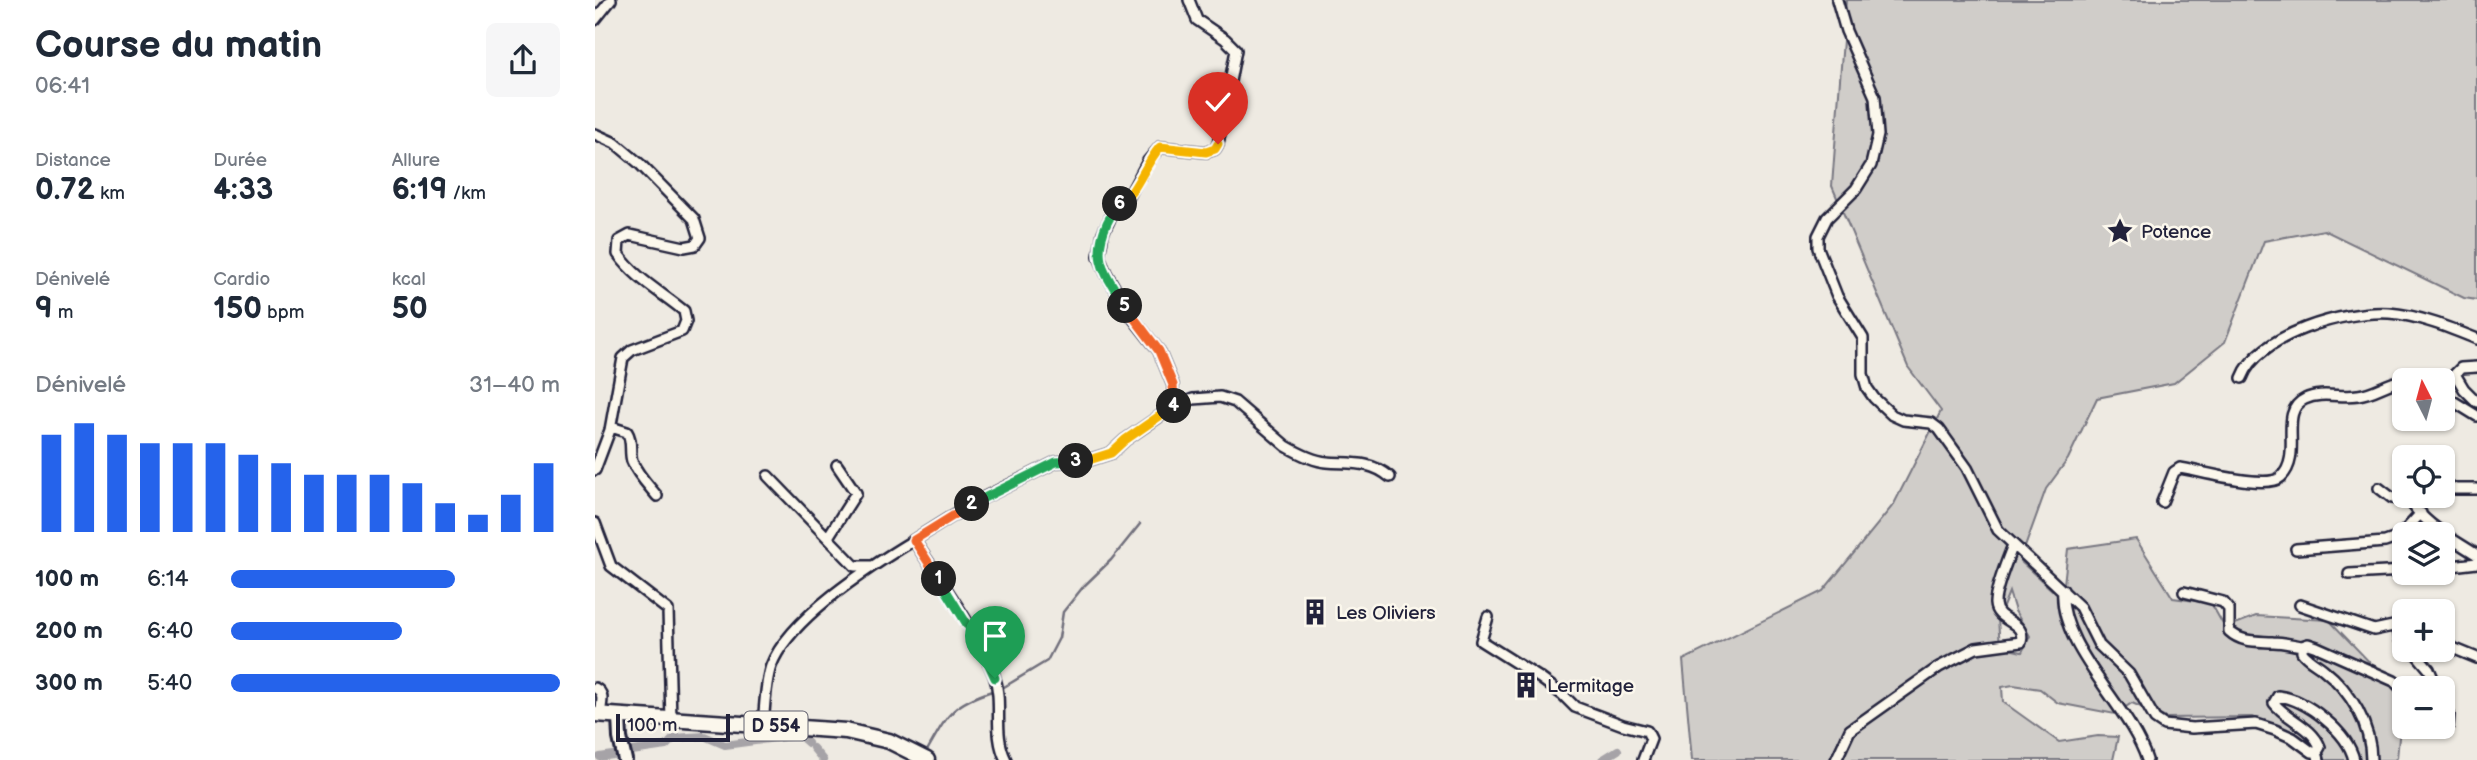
<!DOCTYPE html>
<html lang="fr">
<meta charset="utf-8">
<style>
:root{--surface:#fff;--page:#f6f6f7;--text:#1f2937;--muted:#747a83;--accent:#2563eb}
body{margin:0;font-family:"Balsamiq Sans",sans-serif;background:var(--page);color:var(--text);height:100vh;display:flex;flex-direction:column;font-size:26px;white-space:nowrap}
*{box-sizing:border-box;margin:0}
p{font-size:23px;color:var(--muted)}
.icon{flex:none;width:38px;height:38px;fill:none;stroke:currentColor;stroke-width:2;stroke-linecap:round;stroke-linejoin:round}
.map{position:relative;flex:1;overflow:hidden}
.side{display:flex;flex-direction:column;background:var(--surface);width:595px}
.side>*{flex:none}
.needle{width:46px;rotate:354deg}
.buttons{position:absolute;left:1797px;top:368px;display:grid;gap:14px}
.buttons a{display:grid;place-items:center;width:63px;height:63px;border-radius:10px;background:var(--surface);box-shadow:0 2px 5px #0004;font-size:35px}
.scale{position:absolute;left:21px;bottom:18px;width:114px;box-sizing:border-box;padding-left:7px;border:4px solid #22223b;border-top:0;font-size:19px;line-height:24px;white-space:nowrap;color:#22223b;-webkit-text-stroke:5px #fbf7ec;paint-order:stroke}
.pin{position:absolute;display:grid;place-items:center;width:60px;height:60px;color:#fff;margin:-72px -30px;border-radius:50% 50% 50% 0;rotate:-45deg;box-shadow:0 0 7px #0007}
.pin .icon{rotate:45deg}
.km{position:absolute;width:35px;height:35px;margin:-18px;border-radius:50%;background:#222;color:#fff;font-size:19px;line-height:35px;text-align:center}
.round{display:grid;place-items:center;flex:none;width:74px;height:74px;border-radius:10px;background:var(--page)}
.headline{display:flex;align-items:center;justify-content:space-between;height:119px;padding:0 35px}
h1{font-size:38px;font-weight:700;line-height:52px}
.stats{display:grid;grid-template-columns:repeat(3,1fr);gap:10px;height:119px;padding:7px 35px}
.stats div{display:grid;align-content:center}
.stats b{font-size:30px;font-weight:700}
.stats small{font-size:19px;font-weight:400}
.stats p{font-size:19px}
.chart{height:196px;padding:14px 35px}
.chart p{display:flex;justify-content:space-between}
.chart svg{width:100%;height:126px;margin-top:7px;stroke:var(--accent);stroke-width:6}
ul{padding:0 35px;list-style:none;font-size:23px}
li{display:grid;grid-template-columns:112px 84px 1fr;align-items:center;height:52px}
li i{height:18px;border-radius:9px;background:var(--accent)}
main{display:flex;flex:1;min-height:0}
.map>svg:first-child{display:block}
.green{fill:#d0cdc9;stroke:#797882;stroke-width:2;fill-rule:evenodd}
.lines{fill:none;stroke-linecap:round;stroke-linejoin:round}
.stream{stroke:#716f7c;stroke-width:2.5}
.canal{stroke:#a6a3a7;stroke-width:8}
.street-casing{stroke:#22223b;stroke-width:14}
.secondary-casing{stroke:#22223b;stroke-width:18}
.primary-casing{stroke:#22223b;stroke-width:19}
.street{stroke:#fbf7ec;stroke-width:9}
.secondary{stroke:#fbf7ec;stroke-width:12}
.primary{stroke:#fbf7ec;stroke-width:14}
.split-1-casing{stroke:#fff;stroke-width:14}
.split-2-casing{stroke:#fff;stroke-width:14}
.split-3-casing{stroke:#fff;stroke-width:14}
.split-4-casing{stroke:#fff;stroke-width:14}
.split-5-casing{stroke:#fff;stroke-width:14}
.split-6-casing{stroke:#fff;stroke-width:14}
.split-7-casing{stroke:#fff;stroke-width:14}
.split-1{stroke:#22a559;stroke-width:9}
.split-2{stroke:#f0652b;stroke-width:9}
.split-3{stroke:#22a559;stroke-width:9}
.split-4{stroke:#f5b400;stroke-width:9}
.split-5{stroke:#f0652b;stroke-width:9}
.split-6{stroke:#22a559;stroke-width:9}
.split-7{stroke:#f5b400;stroke-width:9}
.labels{text-anchor:middle;stroke-width:5;stroke-linejoin:round;paint-order:stroke}
.shield{fill:#fbf7ec;stroke:#636270;stroke-width:2}
.shield-label{font-size:18px;font-weight:bold;fill:#22223b}
.poi-label{font-size:19px;fill:#22223b;stroke:#fbf7ec;text-anchor:start}
</style>
<main>
<section class="side">
<div class="headline"><div><h1>Course du matin</h1><p>06:41</p></div><a class="round"><svg class="icon" aria-label="share" viewBox="0 0 24 24"><path d="M12 15V3M7 8l5-5 5 5M5 13v7h14v-7"/></svg></a></div>
<div class="stats">
<div><p>Distance</p><b>0.72<small> km</small></b></div>
<div><p>Durée</p><b>4:33</b></div>
<div><p>Allure</p><b>6:19<small> /km</small></b></div>
</div>
<div class="stats">
<div><p>Dénivelé</p><b>9<small> m</small></b></div>
<div><p>Cardio</p><b>150<small> bpm</small></b></div>
<div><p>kcal</p><b>50</b></div>
</div>
<div class="chart"><p><span>Dénivelé</span>31–40 m</p>
<svg viewBox="0 0 160 44" preserveAspectRatio="none"><path d="M5 44V10M15 44V6M25 44V10M35 44V13M45 44V13M55 44V13M65 44V17M75 44V20M85 44V24M95 44V24M105 44V24M115 44V27M125 44V34M135 44V38M145 44V31M155 44V20"/></svg>
</div>
<ul>
<li><b>100 m</b>6:14<i style="width:68%"></i></li>
<li><b>200 m</b>6:40<i style="width:52%"></i></li>
<li><b>300 m</b>5:40<i style="width:100%"></i></li>
</ul>
</section>
<div class="map">
<svg width="1882" height="760" viewBox="0 0 1882 760">
<rect width="100%" height="100%" fill="#eeeae2"/>
<filter id="ink" filterUnits="userSpaceOnUse"><feTurbulence type="fractalNoise" baseFrequency=".0143" numOctaves="2"/><feDisplacementMap in="SourceGraphic" scale="14" xChannelSelector="R" yChannelSelector="G"/><feConvolveMatrix kernelMatrix="1 2 1 2 8 2 1 2 1" color-interpolation-filters="sRGB"/></filter>
<g filter="url(#ink)">
<path class="green" d="M1251,0H1882V300L1869,298L1729,230L1669,241L1630,342L1579,383L1502,398L1473,459L1451,489L1425,561L1457,590L1469,584L1473,549L1541,539L1578,598L1616,603L1630,628L1661,616L1734,620L1808,697L1802,758L1799,760H1722L1718,746L1657,717L1571,718L1537,703L1520,714L1463,703L1445,689L1418,685L1407,687L1408,702L1464,742L1503,736L1523,737L1518,760H1097L1088,660L1228,591L1299,504L1346,411L1313,367L1237,186ZM1414,592L1420,611L1435,636L1427,652L1405,647L1403,619Z"/>
<g class="lines">
<path class="stream" d="M409,687L452,661L464,638L468,612L488,587L516,560L545,524
M333,749C353,714 357,704 397,691"/>
<path class="canal" d="M218,748L228,760
M37,751L71,746L79,738L109,736L130,745L204,735L213,743
M5,757L18,755
M1007,760L1023,750"/>
<g class="street-casing">
<path id="street" d="M1242,0L1251,31L1280,97L1283,135L1276,165L1261,189L1232,218L1223,236V248L1242,296L1268,338V374L1272,388L1279,398L1297,415L1308,420L1336,423L1344,429L1372,468L1403,530L1485,607L1504,645L1534,674L1560,719L1569,725L1597,728L1661,724L1680,730L1698,738L1717,752H1722
M0,20L16,0
M0,134L20,143L45,164L99,219L105,238L100,245L89,247L35,235L24,241L23,254C41,279 66,292 89,311L91,321L87,331L37,350L28,358L15,430L0,470
M1882,367L1866,368L1860,374L1869,389L1882,402
M1647,378C1663,334 1751,310 1794,313C1823,315 1855,328 1882,339
M1848,395L1882,416
M578,407V385L564,351L534,313L511,273L504,256L508,233L520,208L533,198L553,161L565,147L611,152L620,149L623,144L641,50L630,39L602,20L594,0
M16,427L32,432C38,441 34,451 37,461C42,474 53,485 62,496
M173,476L260,566H277
M1848,482L1860,489H1882
M1784,488L1797,498L1814,500
M1813,495C1821,520 1861,541 1882,555
M1567,502L1579,472L1585,468C1605,471 1672,490 1686,477C1709,455 1682,412 1710,399C1726,391 1746,398 1763,395C1783,393 1800,376 1820,380
M0,523L16,566L73,610L76,720
M233,537L261,493L242,465
M1701,549L1790,542L1804,537L1826,513
M1848,567L1882,563
M1754,574L1810,571
M1468,590C1463,647 1535,706 1552,760
M1589,592L1628,602L1634,609V631C1647,643 1662,641 1678,642C1688,642 1698,645 1707,646
M1705,605L1779,630L1798,626L1804,632
M893,617L886,641L945,678L968,695L980,707L1028,725L1052,731L1056,739L1048,760
M1810,628L1804,632L1805,640L1810,644
M1848,644L1882,658
M1817,649L1834,669L1842,688
M0,688C11,693 6,704 5,715
M168,725C170,706 170,684 176,666C194,618 276,566 319,540
M1839,726L1845,729L1853,726L1854,714L1848,703
M411,760C397,733 409,703 399,675C382,631 345,581 319,540L378,503L461,462L494,460L516,453L530,440L578,407L598,399L625,397L640,402L691,446C703,453 719,461 732,462C755,464 775,460 795,477
M1241,760L1255,730L1344,667L1381,648L1426,642C1432,620 1401,623 1400,604C1399,592 1413,558 1418,545
M1724,760L1722,752L1725,747C1717,726 1692,720 1679,703L1683,696C1711,699 1753,732 1759,760
M1776,760C1776,725 1756,691 1728,669C1721,663 1713,660 1707,652V646L1713,644L1722,647L1799,681L1810,692"/>
</g>
<g class="secondary-casing">
<path id="secondary" d="M24,716L25,738L30,760"/>
</g>
<g class="primary-casing">
<path id="primary" d="M0,714L251,731L294,741L332,760"/>
</g>
<use href="#street" class="street"/>
<use href="#secondary" class="secondary"/>
<use href="#primary" class="primary"/>
</g>
</g>
<g class="lines" filter="url(#ink)">
<g class="split-1-casing">
<path id="split-1" d="M344,579L386,647L400,678"/>
</g>
<g class="split-2-casing">
<path id="split-2" d="M344,579L319,540L377,504"/>
</g>
<g class="split-3-casing">
<path id="split-3" d="M377,504L461,462L481,461"/>
</g>
<g class="split-4-casing">
<path id="split-4" d="M481,461L494,460L516,453L530,440L579,406"/>
</g>
<g class="split-5-casing">
<path id="split-5" d="M530,306L564,351L578,385L579,406"/>
</g>
<g class="split-6-casing">
<path id="split-6" d="M525,204C518,209 516,216 512,223C495,262 512,274 530,306"/>
</g>
<g class="split-7-casing">
<path id="split-7" d="M525,204C541,193 550,164 565,147L611,152L620,149L623,144"/>
</g>
<use href="#split-1" class="split-1"/>
<use href="#split-2" class="split-2"/>
<use href="#split-3" class="split-3"/>
<use href="#split-4" class="split-4"/>
<use href="#split-5" class="split-5"/>
<use href="#split-6" class="split-6"/>
<use href="#split-7" class="split-7"/>
</g>
<defs>
<g id="sight-bare" transform="scale(2.1)"><path d="M0-6L1.8-2.2L6-1.7L2.9 1.2L3.7 5.4L0 3.3L-3.7 5.4L-2.9 1.2L-6-1.7L-1.8-2.2Z" fill="#22223b" stroke="#fbf7ec" stroke-width="2.5" paint-order="stroke"/></g>
<g id="building-bare" transform="scale(2.1)"><path d="M-4-6H4V6H1V3H-1V6H-4ZM-2.5-4.3h1.7v1.8h-1.7ZM.8-4.3h1.7v1.8H.8ZM-2.5-1h1.7V.8h-1.7ZM.8-1h1.7V.8H.8Z" fill="#22223b" stroke="#fbf7ec" stroke-width="2.5" paint-order="stroke"/></g>
</defs>
<g fill-rule="evenodd">
<use href="#sight-bare" x="1525" y="231"/>
<use href="#building-bare" x="720" y="612"/>
<use href="#building-bare" x="931" y="685"/>
</g>
<g class="labels">
<rect class="shield" x="149.5" y="711.5" width="63" height="29" rx="5"/>
<g class="shield-label">
<text x="181" y="732">D 554</text>
</g>
<g class="poi-label">
<text x="1546" y="238">Potence</text>
<text x="741" y="619">Les Oliviers</text>
<text x="952" y="692">Lermitage</text>
</g>
</g>
</svg>
<div class="buttons">
<a><svg class="needle" viewBox="-14 -14 28 28"><path d="M0-13l5 13h-10z" fill="#e53935"/><path d="M0 13l5-13h-10z" fill="#747a83"/></svg></a>
<a><svg class="icon" aria-label="locate" viewBox="0 0 24 24"><circle cx="12" cy="12" r="6"/><path d="M12 2v4M12 18v4M2 12h4M18 12h4"/></svg></a>
<a><svg class="icon" aria-label="layers" viewBox="0 0 24 24"><path d="M12 4l9 5-9 5-9-5zM3 14l9 5 9-5"/></svg></a>
<a>+</a>
<a>−</a>
</div>
<div class="scale">100 m</div>
<div class="pin" style="left:400px;top:678px;background:#1e9e55"><svg class="icon" aria-label="arrive" viewBox="0 0 24 24"><path d="M6 21V4h12l-3 4 3 4H6"/></svg></div>
<div class="pin" style="left:623px;top:144px;background:#d93025"><svg class="icon" aria-label="check" viewBox="0 0 24 24"><path d="M5 12l5 5 9-10"/></svg></div>
<b class="km" style="left:344px;top:579px">1</b>
<b class="km" style="left:377px;top:504px">2</b>
<b class="km" style="left:481px;top:461px">3</b>
<b class="km" style="left:579px;top:406px">4</b>
<b class="km" style="left:530px;top:306px">5</b>
<b class="km" style="left:525px;top:204px">6</b>
</div>
</main>
